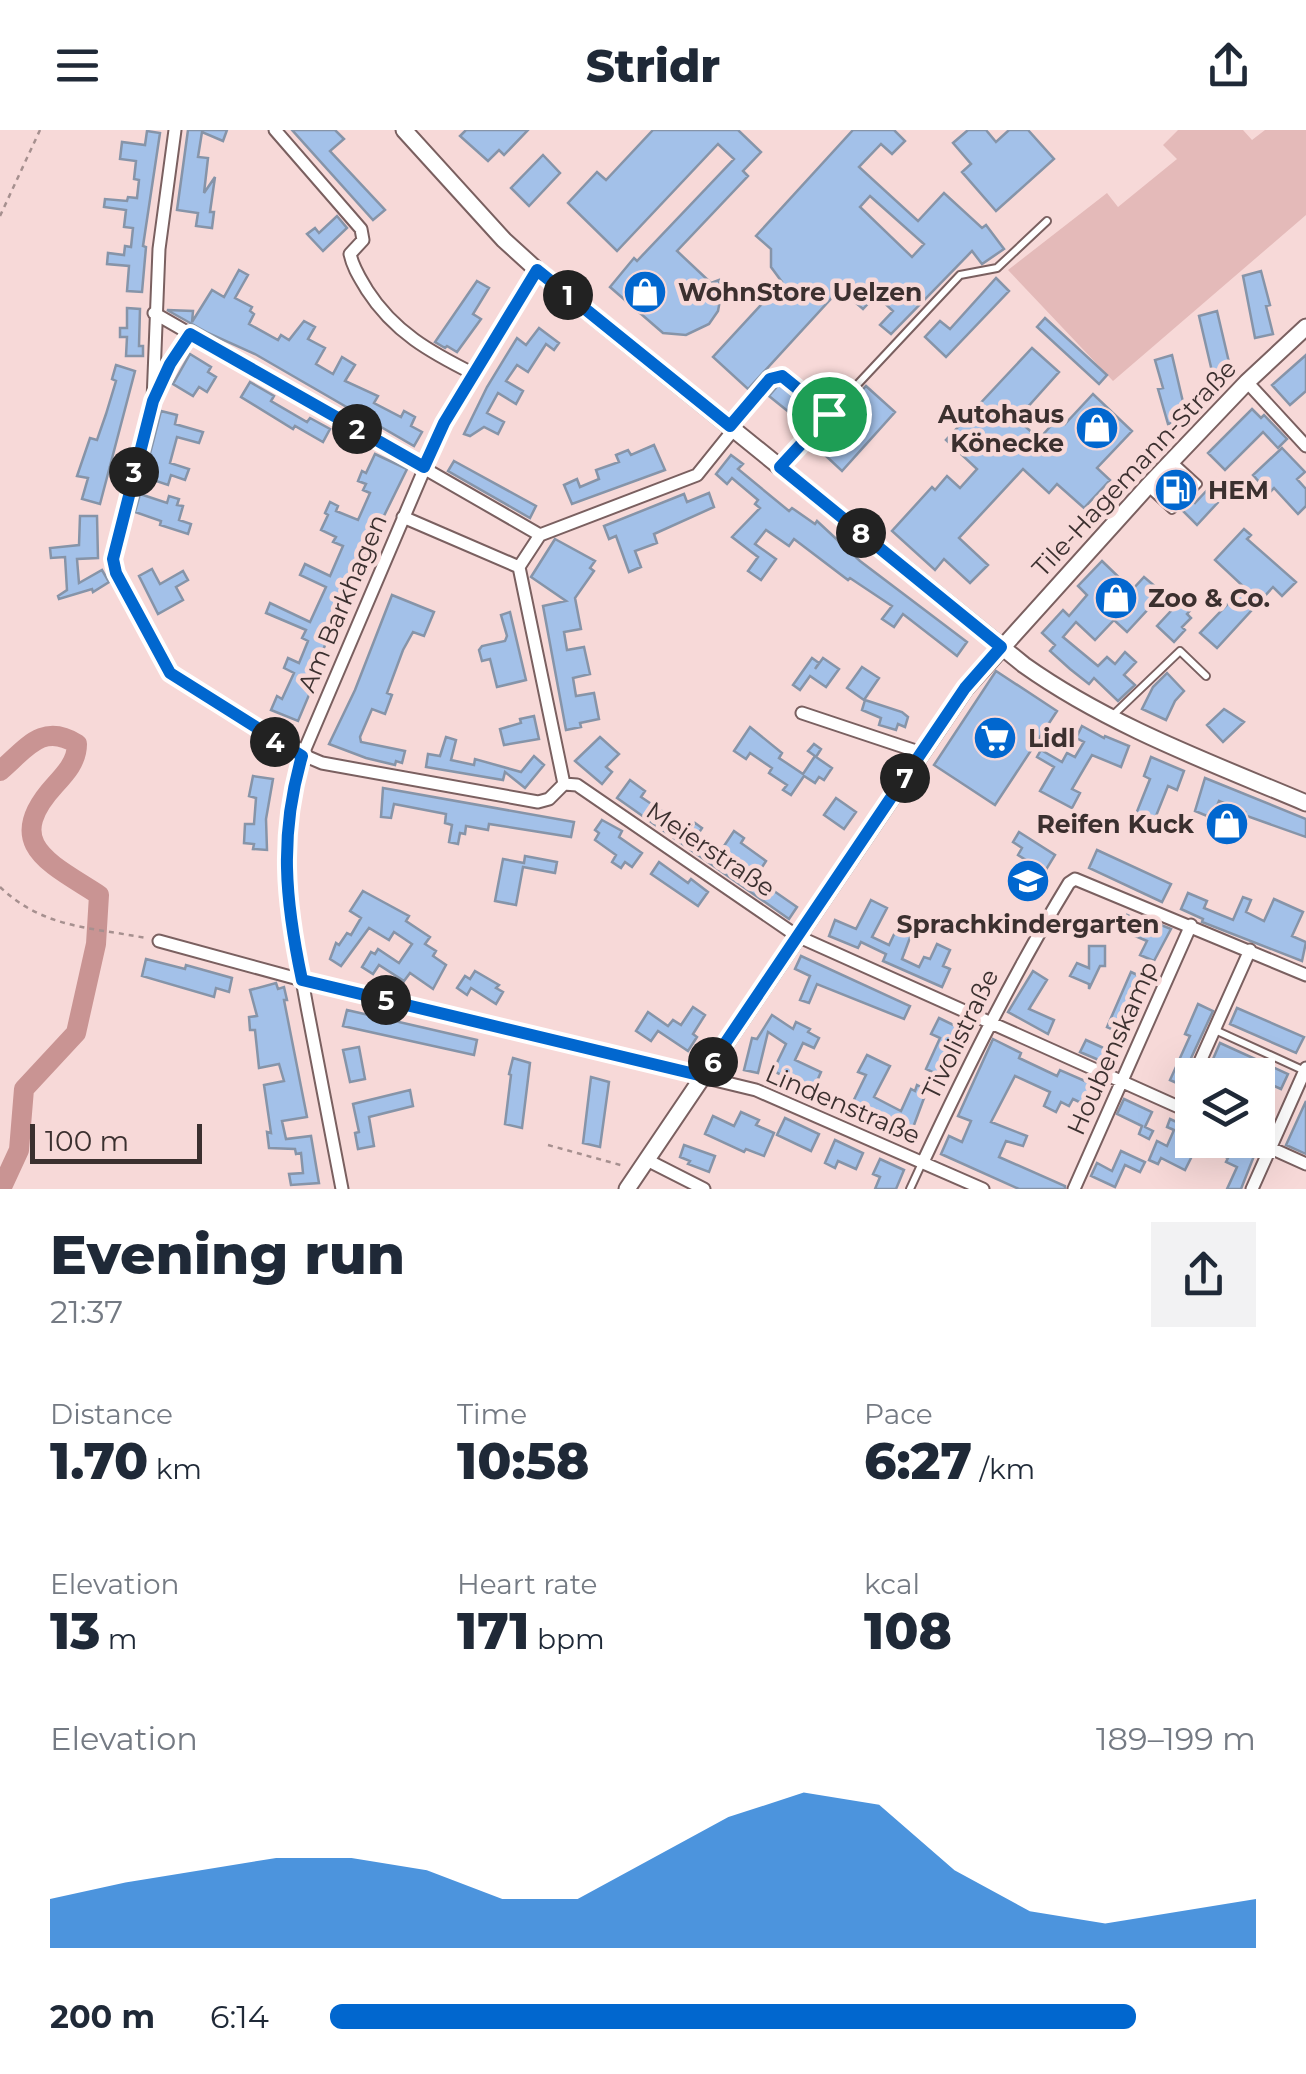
<!DOCTYPE html>
<meta charset="utf-8">
<style>
:root{--surface:#fff;--page:#f2f2f3;--text:#1f2937;--muted:#747a83;--accent:#0167cf}
body{margin:0;font-family:Montserrat,sans-serif;background:var(--page);color:var(--text);height:100vh;display:flex;flex-direction:column;font-size:38px;white-space:nowrap}
*{box-sizing:border-box;margin:0}
p{font-size:32px;color:var(--muted)}
.icon{flex:none;width:55px;height:55px;fill:none;stroke:currentColor;stroke-width:2;stroke-linecap:round;stroke-linejoin:round}
.map{position:relative;height:1059px;overflow:hidden}
.sheet{display:flex;flex-direction:column;background:var(--surface);flex:1}
.sheet>*{flex:none}
.buttons{position:absolute;left:1175px;top:928px;display:grid;gap:20px}
.buttons a{display:grid;place-items:center;width:100px;height:100px;border-radius:0px;background:var(--surface);box-shadow:0 10px 40px #0002;font-size:50px}
.scale{position:absolute;left:30px;bottom:25px;width:172px;box-sizing:border-box;padding-left:10px;border:5px solid #3b302f;border-top:0;font-size:28px;line-height:35px;white-space:nowrap;color:#3b302f;-webkit-text-stroke:8px #f7d9d8;paint-order:stroke}
.pin{position:absolute;display:grid;place-items:center;width:85px;height:85px;color:#fff;margin:-42px;border:5px solid #fff;border-radius:50%;box-shadow:0 2px 10px #0007}
.km{position:absolute;width:50px;height:50px;margin:-25px;border-radius:50%;background:#222;color:#fff;font-size:28px;line-height:50px;text-align:center}
.round{display:grid;place-items:center;flex:none;width:105px;height:105px;border-radius:0px;background:var(--page)}
.headline{display:flex;align-items:center;justify-content:space-between;height:170px;padding:0 50px}
h1{font-size:55px;font-weight:800;line-height:75px}
.figures{display:grid;grid-template-columns:repeat(3,1fr);gap:15px;height:170px;padding:10px 50px}
.figures div{display:grid;align-content:center}
.figures b{font-size:50px;font-weight:800}
.figures small{font-size:28px;font-weight:400}
.figures p{font-size:28px}
.chart{height:280px;padding:20px 50px}
.chart p{display:flex;justify-content:space-between}
.chart svg{width:100%;height:180px;margin-top:10px;fill:var(--accent);opacity:.7}
ul{padding:0 50px;list-style:none;font-size:32px}
li{display:grid;grid-template-columns:160px 120px 1fr;align-items:center;height:75px}
li i{height:25px;border-radius:12px;background:var(--accent)}
header{display:flex;justify-content:space-between;align-items:center;height:130px;padding:0 50px;background:var(--surface);font-size:45px;font-weight:800}
.map>svg:first-child{display:block}
.green{fill:#e4bab9}
.lines{fill:none;stroke-linecap:round;stroke-linejoin:round}
.river{stroke:#c99493;stroke-width:20}
.building{fill:#a3c1e9;stroke:#8694a8;stroke-width:2.5;fill-rule:evenodd}
.lane-casing{stroke:#7a6060;stroke-width:10}
.street-casing{stroke:#7a6060;stroke-width:15}
.secondary-casing{stroke:#7a6060;stroke-width:19}
.path{stroke:#a6908f;stroke-width:2.5;stroke-dasharray:5 5;stroke-linecap:butt}
.lane{stroke:#fff;stroke-width:6}
.street{stroke:#fff;stroke-width:11}
.secondary{stroke:#fff;stroke-width:15}
.route-casing{stroke:#fff;stroke-width:20}
.route{stroke:#0167cf;stroke-width:12}
.labels{text-anchor:middle;stroke-width:9;stroke-linejoin:round;paint-order:stroke}
.poi-label{font-size:25px;font-weight:bold;fill:#3b302f;stroke:#f7d9d8;text-anchor:start}
.street-label{font-size:25px;fill:#3b302f;stroke:#f7d9d8}
</style>
<header><svg class="icon" aria-label="menu" viewBox="0 0 24 24"><path d="M4 6h16M4 12h16M4 18h16"/></svg>Stridr<svg class="icon" aria-label="share" viewBox="0 0 24 24"><path d="M12 15V3M7 8l5-5 5 5M5 13v7h14v-7"/></svg></header>
<div class="map">
<svg width="1306" height="1059" viewBox="0 0 1306 1059">
<rect width="100%" height="100%" fill="#f7d9d8"/>
<path class="green" d="M1178,0H1243L1252,10L1265,0H1306V85L1113,251L1008,140L1107,63L1118,77L1177,29L1163,15Z"/>
<g class="lines">
<path class="river" d="M0,641C26,619 42,592 77,614C77,631 66,643 55,655C1,714 50,733 99,765L96,814L76,903L24,959L19,1020L1,1059"/>
</g>
<path class="building" d="M188,0H227L223,11L202,2L198,27L208,28L204,63L215,47L210,82H214L212,98L196,96L198,83L177,80Z
M292,0H335L344,9L330,21L385,80L373,90Z
M466,0H528L504,25L499,20L488,31L460,6Z
M653,0H738L761,22L743,41L748,46L677,121L711,153L719,150L721,165L718,181L709,194L686,205L663,203L610,157L634,128L637,131L734,29L718,14L617,121L568,73L597,42L606,50Z
M853,0H894L905,11L892,24L881,14L859,37L918,91L944,63L982,98L986,95L1004,119L982,134L972,121L891,204L880,195L893,181L876,165L863,179L840,159L748,259L713,227L782,152L771,137V119L756,106ZM870,66L924,114L912,127L860,77Z
M968,0H986L996,12L1009,0H1028L1054,29L996,81L962,42L971,34L953,13Z
M147,1L160,3L143,116L146,117L142,162L127,161L129,136L107,134L108,123L124,125L125,116L131,117L133,98L124,97L126,80L104,77L105,69L127,71L128,67L137,68L139,50L134,49L136,31L120,29L122,12L145,15Z
M543,25L560,43L529,76L511,58Z
M337,86L347,98L323,121L307,104L315,98L319,103Z
M239,140L248,145L235,168L252,177L250,181L254,184L249,194L278,210L281,205L289,210L304,191L315,197L308,209L325,218L316,234L333,244L342,227L355,235L345,251L378,266L374,273L401,287L404,281L415,287L411,296L422,302L414,316L255,224L208,203L167,180L193,181L192,192L212,160L224,167Z
M1261,141L1270,175L1266,176L1273,204L1255,208L1243,146Z
M996,148L1009,161L946,227L925,207L940,191L950,199Z
M477,151L489,158L473,184L481,189L457,222L447,216L445,218L435,212Z
M127,178L140,179L139,216H143V226H126L127,207H120V198H127Z
M1217,181L1232,245L1214,250L1199,186Z
M1045,188L1107,245L1099,254L1037,197Z
M539,198L559,213L554,220L546,214L528,242L517,235L506,251L523,261L516,274L498,263L487,283L504,292L498,304L484,297L470,306L464,304L487,257L517,208L526,215Z
M1032,218L1059,242L1017,289L1039,309L1058,288L1065,294L1093,264L1132,301L1097,338L1110,350L1084,378L1057,354L1049,363L1023,339L959,408L988,435L970,453L944,429L935,440L892,401L932,357L935,360L947,346L960,358L977,339L946,310Z
M190,224L211,237L208,242L216,247L207,262L199,257L193,266L173,254Z
M1172,225L1187,289L1168,294L1158,259L1163,258L1155,230Z
M1306,225V261L1290,275L1272,255Z
M116,235L135,241L100,374L82,369L88,348L77,346L90,308L97,310L106,284L116,251L112,249Z
M250,252L274,266L271,271L307,292L310,288L330,299L323,312L295,296L293,299L241,267Z
M780,253L816,281L805,295L769,266Z
M866,256L895,282L842,341L812,313Z
M1252,279L1261,288L1264,285L1287,309L1278,318L1263,302L1225,340L1208,323Z
M161,281L177,285L175,294L203,302L199,313L177,307L170,333L189,339L185,350L171,345L168,355L144,347Z
M654,315L665,340L572,374L564,355L577,349L580,357L599,349L596,340L619,332L616,325L628,320L631,325Z
M1282,318L1305,342L1297,349L1306,359V376L1298,384L1274,358L1269,363L1253,345Z
M375,324L407,339L349,457L321,525L325,527L298,591L271,580L277,566L282,569L294,543L284,538L288,528L299,533L308,511L302,508L306,500L266,483L270,473L310,492L326,457L300,445L305,434L330,446L343,416L333,412L336,407L321,400L328,385L325,383L330,372L338,376L336,381L358,390L370,363L363,360L366,354L358,351L362,341L366,343Z
M731,325L743,334L738,339L789,381L792,378L815,394L817,391L860,431L967,512L957,526L903,484L894,497L882,489L892,476L850,448L848,450L794,409L789,416L766,400L755,414L776,429L761,450L748,441L758,427L732,407L760,378L755,374L758,370L732,348L727,354L716,344Z
M454,331L536,376L530,388L448,341Z
M1210,357L1222,368L1197,395L1182,380L1192,370L1195,373Z
M709,363L714,377L654,404L657,413L635,421L641,437L629,442L616,406L609,409L604,396L684,364L687,372Z
M140,364L167,373L169,366L179,369L177,375L183,376L179,390L191,394L188,404L160,395L161,391L135,382Z
M80,386H97L98,428L77,429L79,453L102,440L109,452L93,462L92,459L59,469L58,466L67,460L65,427L51,428L50,418L79,415Z
M1244,399L1251,405L1247,409L1296,452L1282,466L1273,457L1217,518L1200,503L1244,457L1215,430Z
M555,409L595,431L590,438L594,441L575,468L581,499L564,502L567,520L584,517L590,544L573,548L576,566L594,563L599,589L580,593L581,597L566,600L543,476L566,471L531,447Z
M1102,431L1132,460L1144,447L1163,463L1127,502L1114,490L1095,510L1076,492L1063,507L1098,536L1107,527L1115,534L1125,522L1136,532L1124,545L1135,555L1118,571L1094,548L1089,554L1070,539L1050,521L1055,515L1042,503L1063,480L1069,486L1087,465L1078,456Z
M152,439L160,454L183,441L188,450L176,457L183,470L158,484L139,446Z
M392,465L434,482L424,506L413,502L403,520L387,563L392,565L385,584L372,579L360,607L361,612L405,621L402,633L396,631L395,635L366,628L329,614L355,560Z
M1184,467L1194,476L1187,484L1191,488L1182,497L1185,500L1174,512L1157,496Z
M510,482L526,550L497,557L490,529L482,531L479,520L482,516L505,511L507,506L501,485Z
M812,528L819,533L815,539L823,528L839,539L826,557L810,546L800,560L793,555Z
M862,537L879,548L864,570L847,558Z
M996,541L1057,581L995,675L934,635Z
M1167,543L1184,561L1175,571L1166,590L1142,579L1153,557Z
M865,570L902,582L908,587L905,597L898,594L896,600L879,595L881,588L862,580Z
M1224,579L1244,592L1223,612L1207,595Z
M534,586L539,609L504,615L500,599L521,593L520,589Z
M1082,596L1104,608L1105,606L1129,616L1121,637L1092,625L1072,659L1080,663L1072,678L1040,661L1054,637L1037,627L1041,620L1062,632L1067,623L1075,627L1084,612L1076,608Z
M750,597L782,623L779,628L803,644L815,626L808,621L814,614L821,619L816,627L832,638L824,650L819,647L815,653L804,646L791,665L783,660L787,655L769,643L772,638L750,623L746,629L734,621Z
M446,607L456,610L451,630L474,635L475,629L521,642L534,626L544,635L525,658L505,642L503,650L426,637L428,624L440,626Z
M600,607L619,624L606,637L612,642L602,654L575,631Z
M1151,627L1184,641L1177,660L1168,656L1154,691L1136,684L1150,649L1144,646Z
M253,646L273,649L266,689L267,720L253,719L254,714L244,713L245,694H254L256,668L249,666Z
M1205,648L1306,689V707L1244,685L1245,682L1219,671L1212,688L1195,681Z
M630,650L645,661L641,667L690,700L695,693L702,698L698,704L722,719L734,701L744,708L741,713L766,731L755,748L797,777L789,789L617,668Z
M383,658L574,692L571,707L489,694L488,700L466,696L465,704L460,703L458,714L449,712L452,695L445,693L446,684L394,674L391,688L381,687Z
M836,668L856,682L844,699L824,685Z
M602,690L622,701L619,707L642,723L632,737L625,732L621,738L612,732L616,725L595,710L599,703L595,700Z
M1019,702L1055,725L1028,769L1011,760L1029,732L1018,725L1022,718L1013,712Z
M1097,720L1171,754L1162,772L1089,738Z
M525,726L557,732L555,743L523,737L516,775L495,771L503,729L524,733Z
M659,732L688,753L691,749L708,762L698,776L651,744Z
M363,761L409,786L406,791L430,807L425,814L436,821L433,826L446,835L433,859L410,843L404,851L379,835L373,844L362,837L371,822L375,824L378,819L399,833L412,814L394,802L389,810L369,798L341,836L330,829L336,813L339,815L347,803L351,805L361,788L350,781Z
M1188,763L1207,771L1204,778L1233,790L1243,767L1251,770L1246,782L1264,791L1274,769L1303,782L1292,806L1306,812L1302,831L1202,792L1203,789L1181,779Z
M871,770L887,778L872,807L889,815L897,798L911,805L902,829L919,837L924,827L930,829L937,814L950,820L943,836L950,839L942,857L883,831L886,824L861,812L858,818L829,806L835,790L856,799Z
M1127,785L1142,792L1144,788L1171,799L1154,831L1140,825L1147,811L1121,800Z
M1089,816H1105V836H1100L1089,859V854L1070,846L1077,833L1089,838Z
M801,826L910,876L904,889L817,854L809,873L800,870L810,846L795,839Z
M146,829L185,839L186,835L232,848L229,862L216,858L214,867L142,846Z
M475,841L499,855L496,858L503,862L496,874L471,858L467,865L457,858L465,846L470,849Z
M1033,841L1047,850L1029,879L1054,890L1048,904L1008,882Z
M1131,842L1148,850L1113,936L1080,922L1086,910L1108,920L1116,901L1107,897Z
M276,853L278,859L284,857L287,870H284L307,987L282,991L286,1009L311,1006L319,1053L291,1055L289,1044L303,1043L301,1023L296,1024L295,1019L269,1018L267,1002L271,1003L264,955L284,951L279,934L259,938L255,900H250L249,887L257,886L250,860Z
M1198,874L1213,881L1179,954L1170,950L1190,906L1185,904Z
M693,877L705,885L693,904L697,907L688,921L658,901L651,911L636,901L648,882L668,896L673,890L681,895Z
M1237,878L1304,907L1296,923L1230,894Z
M347,880L477,910L474,925L343,896Z
M772,885L793,899L796,892L810,899L808,902L819,908L814,918L803,913L795,930L821,942L813,960L773,941L786,914L768,902L758,943L744,940L752,908L757,909Z
M939,888L966,901L945,948L926,939L940,908L931,904Z
M993,909L1021,923L1019,928L1057,946L1060,940L1101,958L1092,978L1073,969L1069,976L1061,972L1056,982L1044,976L1050,962L1015,946L991,992L1027,1006L1023,1016L1006,1011L999,1027L1065,1056V1059H1019L941,1024L949,1006L962,1012L971,991L958,986Z
M1220,913L1288,944L1281,959L1258,949V945H1249L1213,929Z
M359,917L365,949L350,952L343,920Z
M867,925L890,936L874,967L901,981L911,959L915,961L917,955L927,960L911,1003L873,987L870,993L848,982L866,945L858,942Z
M513,928L530,933L522,998L505,994L511,945L509,944Z
M591,947L609,952L600,1017L583,1013Z
M410,960L413,976L369,987L374,1016L358,1019L355,1003L359,1002L353,974Z
M1124,969L1152,982L1145,997L1153,1001L1149,1009L1139,1004L1142,996L1117,984Z
M1306,971V1024L1286,1015Z
M741,982L759,990L756,995L774,1003L764,1026L746,1019L744,1022L705,1004L713,986L734,996Z
M785,988L819,1004L811,1021L777,1005Z
M1170,989L1192,999V1010H1216L1254,1026L1241,1059H1227L1237,1037L1226,1032L1228,1028L1198,1014L1185,1040L1161,1028L1158,1034L1149,1030L1157,1011L1167,1016L1174,1000L1167,997Z
M835,1010L863,1023L856,1039L838,1031L835,1038L825,1033Z
M684,1015L715,1026L709,1042L688,1034L690,1031L680,1027Z
M1121,1021L1145,1032L1140,1042L1125,1035L1115,1057L1091,1046L1097,1033L1112,1041Z
M880,1029L904,1040L896,1059H875L880,1047L873,1044Z"/>
<g class="lines">
<g class="lane-casing">
<path id="lane" d="M730,295L775,246H783L829,283
M781,336L960,145L997,138L1047,91
M1148,358L1172,380L1198,354L1174,332
M1111,587L1180,521L1206,546
M1215,900L1305,941
M910,1059L922,1033"/>
</g>
<g class="street-casing">
<path id="street" d="M175,0L159,119L153,271L113,429L116,443L171,543L282,616L322,633L538,672L549,669L564,654L577,655L797,806L1192,983
M275,0L361,99L363,110L350,124C353,138 360,148 367,160C394,202 430,222 474,244
M154,183L540,405
M1247,252L1306,316
M155,267L170,234L190,203
M403,387L519,437
M802,583L922,623
M564,654L519,437L540,405L697,345L734,299
M159,811L302,850L756,960L983,1059
M1194,945L1250,820
M1179,977L1192,949
M1253,1010L1306,1034
M647,1030L704,1059
M923,1032C968,936 1014,843 1069,753L1075,749L1306,845
M342,1059C330,998 319,938 307,877C290,783 274,722 302,626L444,293L537,140
M1074,1059L1191,795
M1252,1059L1306,938"/>
</g>
<g class="secondary-casing">
<path id="secondary" d="M404,0L504,110L537,140L1024,535C1110,596 1209,632 1306,673
M627,1059L965,559L1147,357L1247,252L1306,197"/>
</g>
<path class="path" d="M0,86L40,0
M0,757C43,798 89,797 146,808
M548,1015L624,1036"/>
<use href="#lane" class="lane"/>
<use href="#street" class="street"/>
<use href="#secondary" class="secondary"/>
</g>
<g class="lines">
<g class="route-casing">
<path id="route" d="M537,140L730,296L770,249L782,246L829,284L780,337L1001,517L965,558L703,946L302,850C285,770 279,705 302,626L170,543L116,443L113,429L153,271L170,234L190,204L424,337L444,293Z"/>
</g>
<use href="#route" class="route"/>
</g>
<defs>
<g id="shop-disc" transform="scale(2.25)"><circle r="9.5" fill="#0167cf" stroke="#f7d9d8"/><path d="M-5-2.5h2.3a2.7 3.5 0 0 1 5.4 0H5L5.5 6h-11ZM-1.5-2.5h3a1.5 2.3 0 0 0-3 0Z" fill="#fff"/></g>
<g id="fuel-disc" transform="scale(2.25)"><circle r="9.5" fill="#0167cf" stroke="#f7d9d8"/><path d="M-5.5-6h7V0h2V4h1.3V-2.5L3-4.5l.8-.8L6-3V5H2.5V1h-1V6h-7ZM-4.2-4.7v3.2H.2V-4.7Z" fill="#fff"/></g>
<g id="supermarket-disc" transform="scale(2.25)"><circle r="9.5" fill="#0167cf" stroke="#f7d9d8"/><path d="M-6-5.5h2.5l.6 2H6L4.5 2H-2.5L-4.4-4H-6ZM-1.5 3.2a1.3 1.3 0 1 0 .1 0ZM3 3.2a1.3 1.3 0 1 0 .1 0Z" fill="#fff"/></g>
<g id="school-disc" transform="scale(2.25)"><circle r="9.5" fill="#0167cf" stroke="#f7d9d8"/><path d="M0-5L7-2L0 1L-7-2ZM-4 1L0 2.5L4 1V4Q0 6-4 4Z" fill="#fff"/></g>
</defs>
<g fill-rule="evenodd">
<use href="#shop-disc" x="645" y="162"/>
<use href="#shop-disc" x="1097" y="298"/>
<use href="#fuel-disc" x="1176" y="360"/>
<use href="#shop-disc" x="1116" y="468"/>
<use href="#supermarket-disc" x="995" y="608"/>
<use href="#shop-disc" x="1227" y="694"/>
<use href="#school-disc" x="1028" y="751"/>
</g>
<g class="labels">
<g class="poi-label">
<text x="678" y="171">WohnStore Uelzen</text>
<text x="1064" y="293" text-anchor="end">Autohaus<tspan x="1064" dy="29">Könecke</tspan></text>
<text x="1208" y="369">HEM</text>
<text x="1148" y="477">Zoo &amp; Co.</text>
<text x="1028" y="617">Lidl</text>
<text x="1194" y="703" text-anchor="end">Reifen Kuck</text>
<text x="1028" y="803" text-anchor="middle">Sprachkindergarten</text>
</g>
<g class="street-label">
<text transform="translate(1134 338) rotate(-47)" y="9">Tile-Hagemann-Straße</text>
<text transform="translate(342 473) rotate(-67)" y="9">Am Barkhagen</text>
<text transform="translate(711 719) rotate(34)" y="9">Meierstraße</text>
<text transform="translate(960 904) rotate(-64)" y="9">Tivolistraße</text>
<text transform="translate(1112 918) rotate(-66)" y="9">Houbenskamp</text>
<text transform="translate(843 974) rotate(23)" y="9">Lindenstraße</text>
</g>
</g>
</svg>
<div class="buttons">
<a><svg class="icon" aria-label="layers" viewBox="0 0 24 24"><path d="M12 4l9 5-9 5-9-5zM3 14l9 5 9-5"/></svg></a>
</div>
<div class="scale">100 m</div>
<div class="pin" style="left:829px;top:284px;background:#1e9e55"><svg class="icon" aria-label="arrive" viewBox="0 0 24 24"><path d="M6 21V4h12l-3 4 3 4H6"/></svg></div>
<b class="km" style="left:568px;top:165px">1</b>
<b class="km" style="left:357px;top:299px">2</b>
<b class="km" style="left:134px;top:342px">3</b>
<b class="km" style="left:275px;top:612px">4</b>
<b class="km" style="left:386px;top:870px">5</b>
<b class="km" style="left:713px;top:932px">6</b>
<b class="km" style="left:905px;top:648px">7</b>
<b class="km" style="left:861px;top:403px">8</b>
</div>
<section class="sheet">
<div class="headline"><div><h1>Evening run</h1><p>21:37</p></div><a class="round"><svg class="icon" aria-label="share" viewBox="0 0 24 24"><path d="M12 15V3M7 8l5-5 5 5M5 13v7h14v-7"/></svg></a></div>
<div class="figures">
<div><p>Distance</p><b>1.70<small> km</small></b></div>
<div><p>Time</p><b>10:58</b></div>
<div><p>Pace</p><b>6:27<small> /km</small></b></div>
</div>
<div class="figures">
<div><p>Elevation</p><b>13<small> m</small></b></div>
<div><p>Heart rate</p><b>171<small> bpm</small></b></div>
<div><p>kcal</p><b>108</b></div>
</div>
<div class="chart"><p><span>Elevation</span>189–199 m</p>
<svg viewBox="0 0 160 44" preserveAspectRatio="none"><path d="M0 44V32L10 28L20 25L30 22L40 22L50 25L60 32L70 32L80 22L90 12L100 6L110 9L120 25L130 35L140 38L150 35L160 32V44z"/></svg>
</div>
<ul>
<li><b>200 m</b>6:14<i style="width:87%"></i></li>
</ul>
</section>
